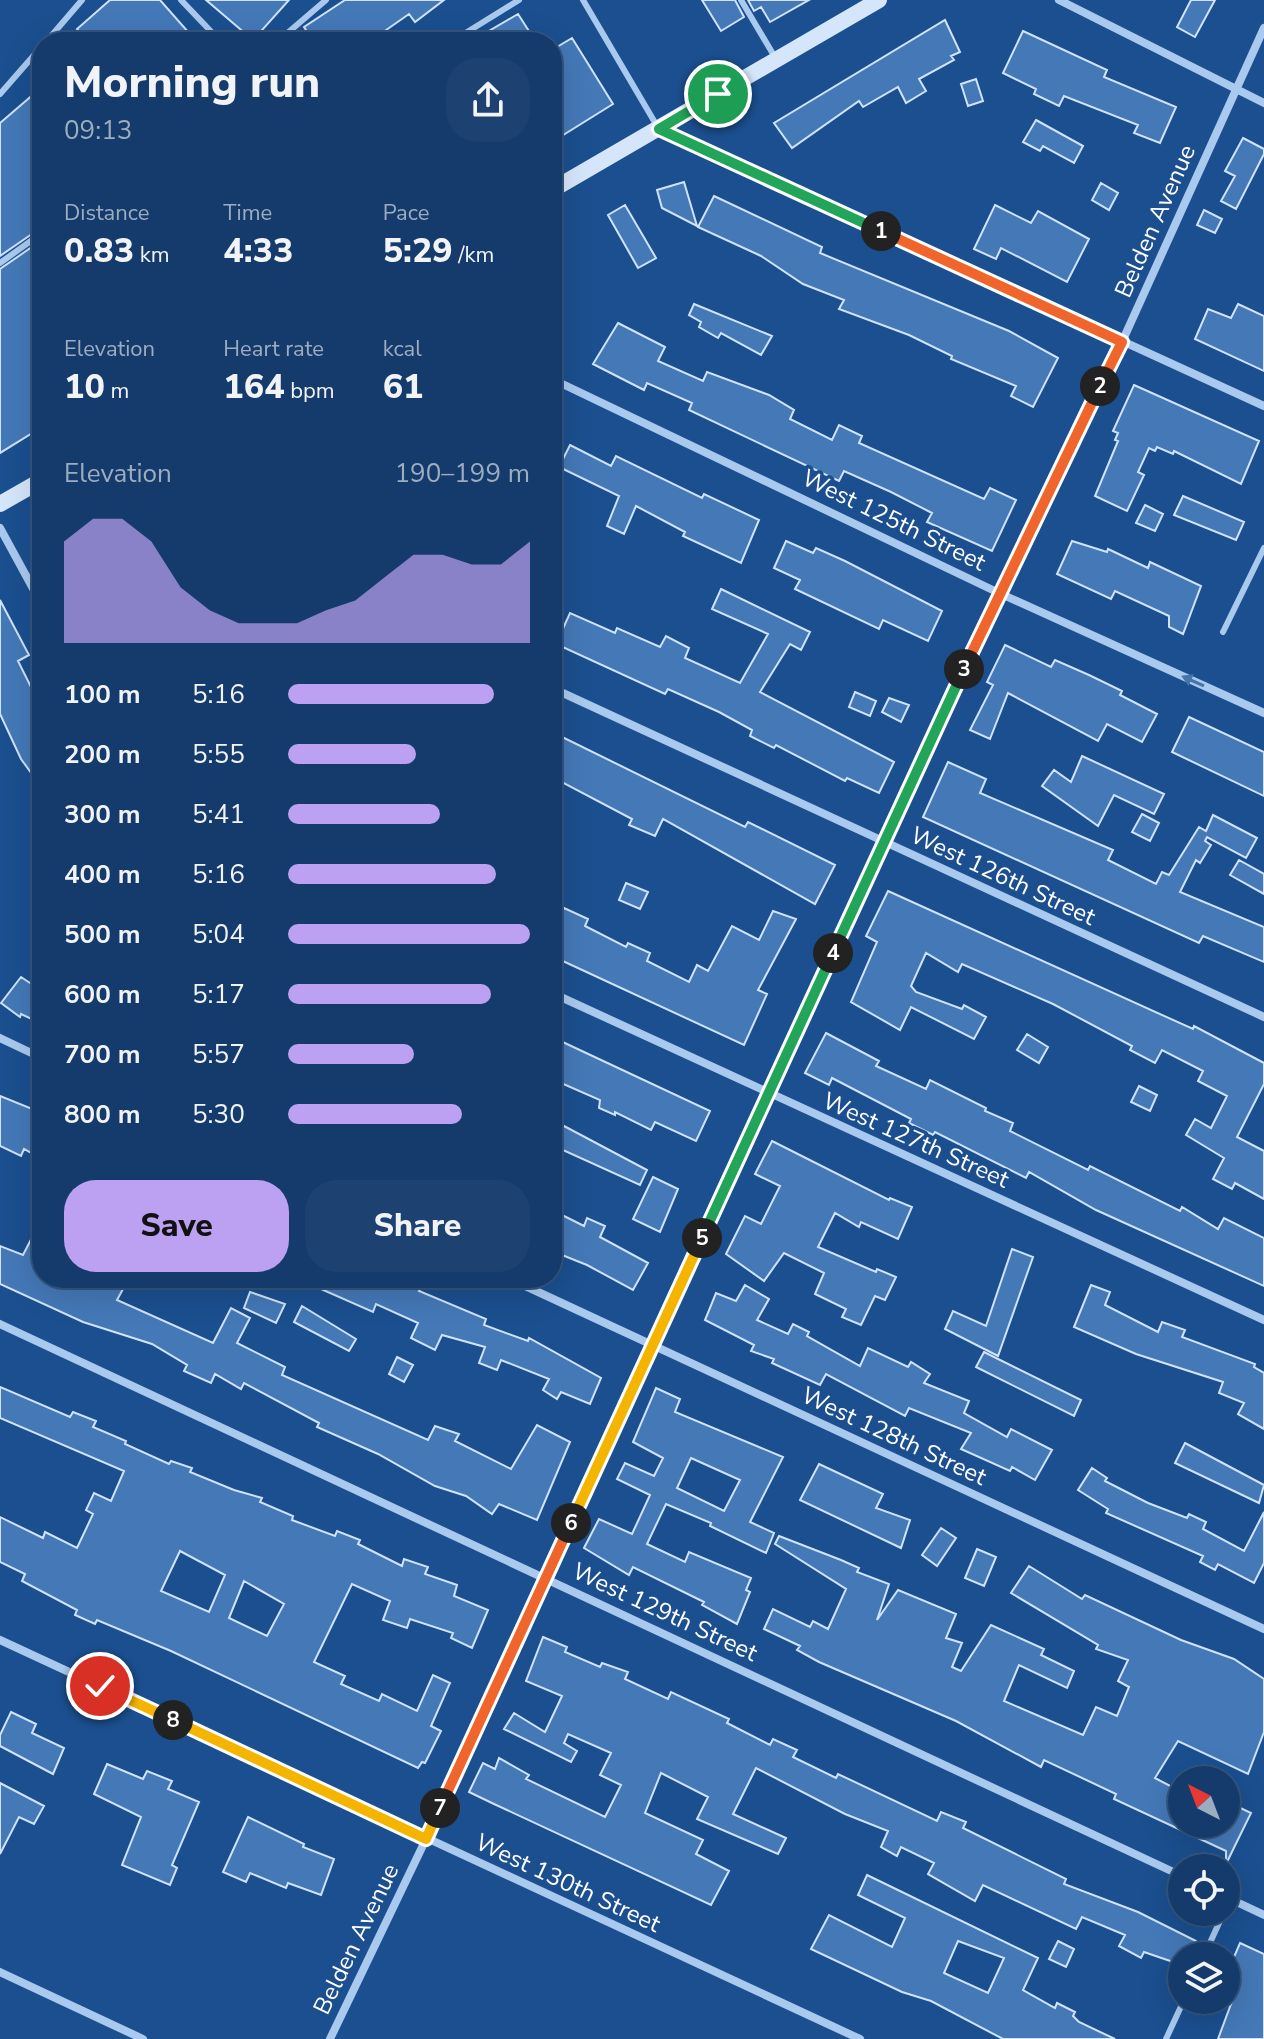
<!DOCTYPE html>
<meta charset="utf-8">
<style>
:root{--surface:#143b6b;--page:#1d4271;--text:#f1f3f6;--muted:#9dadc1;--line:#33557e;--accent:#bca0f2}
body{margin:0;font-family:"Nunito Sans",sans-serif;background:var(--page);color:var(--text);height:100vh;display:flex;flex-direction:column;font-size:30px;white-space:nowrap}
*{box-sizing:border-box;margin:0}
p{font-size:26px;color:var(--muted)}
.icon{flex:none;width:44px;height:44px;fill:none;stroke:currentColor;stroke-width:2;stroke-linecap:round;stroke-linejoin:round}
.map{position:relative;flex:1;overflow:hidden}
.sheet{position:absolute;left:32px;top:32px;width:530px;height:1256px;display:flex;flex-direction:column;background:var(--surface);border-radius:32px;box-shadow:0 8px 32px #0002,0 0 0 2px var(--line)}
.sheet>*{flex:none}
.needle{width:52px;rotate:318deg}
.tools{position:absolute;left:1168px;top:1766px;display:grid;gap:16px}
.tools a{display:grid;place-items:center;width:72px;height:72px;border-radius:50%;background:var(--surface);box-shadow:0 8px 32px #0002,0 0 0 2px var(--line);font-size:40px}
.pin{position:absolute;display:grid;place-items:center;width:68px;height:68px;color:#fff;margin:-34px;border:4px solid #fff;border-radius:50%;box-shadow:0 2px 8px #0007}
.km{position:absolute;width:40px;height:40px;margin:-20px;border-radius:50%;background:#222;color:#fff;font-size:22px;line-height:40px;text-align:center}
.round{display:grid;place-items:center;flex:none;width:84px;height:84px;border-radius:32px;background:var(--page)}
.head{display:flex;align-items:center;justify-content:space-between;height:136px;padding:0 32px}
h1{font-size:44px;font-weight:800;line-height:60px}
.metrics{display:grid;grid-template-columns:repeat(3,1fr);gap:12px;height:136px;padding:8px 32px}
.metrics div{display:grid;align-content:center}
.metrics b{font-size:34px;font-weight:800}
.metrics small{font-size:22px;font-weight:400}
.metrics p{font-size:22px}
.chart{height:224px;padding:16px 32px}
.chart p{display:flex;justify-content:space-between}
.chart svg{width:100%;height:144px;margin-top:8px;fill:var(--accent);opacity:.7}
.button{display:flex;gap:16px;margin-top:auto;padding:16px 32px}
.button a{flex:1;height:92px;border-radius:32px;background:var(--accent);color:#111;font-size:32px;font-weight:800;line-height:92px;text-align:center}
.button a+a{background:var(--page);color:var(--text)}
ul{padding:0 32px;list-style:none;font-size:26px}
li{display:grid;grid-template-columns:128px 96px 1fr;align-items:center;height:60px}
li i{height:20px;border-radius:10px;background:var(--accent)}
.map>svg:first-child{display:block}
.building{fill:#4478b7;stroke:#cfe3fa;stroke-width:2;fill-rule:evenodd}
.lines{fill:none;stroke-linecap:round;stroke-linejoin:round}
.lane{stroke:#a9c9ee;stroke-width:6}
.street{stroke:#a9c9ee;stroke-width:8}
.secondary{stroke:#d6e6fa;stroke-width:16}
.oneway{fill:#4674ac}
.split-1-casing{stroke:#fff;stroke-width:16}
.split-2-casing{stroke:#fff;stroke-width:16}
.split-3-casing{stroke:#fff;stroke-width:16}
.split-4-casing{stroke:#fff;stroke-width:16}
.split-5-casing{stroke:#fff;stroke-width:16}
.split-6-casing{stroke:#fff;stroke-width:16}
.split-7-casing{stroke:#fff;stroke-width:16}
.split-8-casing{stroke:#fff;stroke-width:16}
.split-9-casing{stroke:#fff;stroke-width:16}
.split-1{stroke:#22a559;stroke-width:10}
.split-2{stroke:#f0652b;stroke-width:10}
.split-3{stroke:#f0652b;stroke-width:10}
.split-4{stroke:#22a559;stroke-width:10}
.split-5{stroke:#22a559;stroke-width:10}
.split-6{stroke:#f5b400;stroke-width:10}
.split-7{stroke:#f0652b;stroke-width:10}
.split-8{stroke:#f5b400;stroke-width:10}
.split-9{stroke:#f5b400;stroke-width:10}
.labels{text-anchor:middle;stroke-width:7;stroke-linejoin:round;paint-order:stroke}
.street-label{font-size:24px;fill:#fff;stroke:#1b4f8f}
</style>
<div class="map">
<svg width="1264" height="2039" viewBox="0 0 1264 2039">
<rect width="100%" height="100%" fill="#1b4f8f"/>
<path class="building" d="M110,0H160L197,42H88L77,29Z
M206,0H289L253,40Z
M345,0H444L415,22L409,14L369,42H314L304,27Z
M702,0H735L744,17L721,31Z
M748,0H809L770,22L761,7L754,11Z
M1191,0H1215L1195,37L1177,27Z
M518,14L536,42H470Z
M945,20L960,52L951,56L954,60L919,79L926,91L906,103L898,87L863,107L859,101L792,148L774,123Z
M1023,31L1107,70L1104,77L1176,107L1160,143L1134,133L1138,125L1064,96L1059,106L1034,94L1036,89L1003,73Z
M572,38L613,104L552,142V50Z
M976,79L983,101L968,106L961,84Z
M42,87V227L0,256V123Z
M1036,120L1083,146L1074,163L1043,146L1040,151L1023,142Z
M1243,138L1264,149V154L1236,209L1221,201L1235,176L1225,171Z
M684,182L697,226L662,208L657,190Z
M1101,183L1118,193L1109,210L1092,200Z
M714,196L822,247L820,253L1009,331L1058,358L1033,407L1011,396L1016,386L951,359L952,356L909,335L839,309L844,300L803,284L761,256L698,227Z
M625,205L656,258L638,268L608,215Z
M995,205L1031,223L1038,211L1089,239L1067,282L1001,248L996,259L974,249Z
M1204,210L1222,219L1215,233L1197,225Z
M42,240V427L0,453V269Z
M694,304L772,336L761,355L721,333L718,338L699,327L701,322L689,315Z
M1238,304L1264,316V371L1195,339L1208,309L1231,318Z
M618,323L665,347L658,361L703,381L707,372L769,395L794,410L790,419L832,440L839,425L862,436L859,443L984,499L990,488L1016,500L992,551L927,522L932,513L891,492L844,471L839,481L689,410L692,403L647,383L644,390L593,364Z
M1134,385L1259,441L1241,484L1174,451L1173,454L1157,447L1155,451L1149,448L1138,472L1144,475L1127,511L1095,496L1118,441L1115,440L1118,433L1113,431Z
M570,445L611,466L616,456L702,498L704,494L759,520L741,563L683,536L685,532L636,506L624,534L607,526L619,496L559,467Z
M1183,496L1244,522L1236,540L1174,515Z
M1145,505L1163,514L1155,531L1136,523Z
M786,541L813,553L816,548L845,561L942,611L928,641L883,620L879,629L795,589L800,580L774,568Z
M1072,541L1107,552L1108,549L1148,568L1150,562L1201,586L1183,634L1169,627V616L1115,591L1111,599L1057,574Z
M721,589L810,632L801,650L790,644L760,692L894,762L879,793L847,778L845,781L776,745L774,748L750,736L752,730L719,712L668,689L665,694L556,644L570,613L615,633L617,628L660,647L666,636L689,648L685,658L740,683L768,634L712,609Z
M0,600L29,655L18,661L42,709V788L21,759L0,714Z
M1005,645L1051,667L1055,660L1089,675L1122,691L1120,695L1157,714L1142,742L1107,724L1098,741L1008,693L990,739L970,730L993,685L987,682Z
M855,692L876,701L870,716L849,707Z
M889,698L909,705L901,722L882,712Z
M1189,717L1264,752V796L1172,752Z
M552,732L745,827L748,822L835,865L815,904L663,819L655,836L629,825L632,819L552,777Z
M1082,756L1164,794L1154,814L1114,795L1098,826L1042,786L1054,770L1071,782Z
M948,762L986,779L980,793L1113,850L1108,860L1156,884L1162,872L1169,875L1199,827L1206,831L1213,815L1257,838L1246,858L1207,837L1205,841L1211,845L1200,863L1196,860L1180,892L1264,927V962L1203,936L1199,943L923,817Z
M1142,814L1159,823L1150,841L1132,832Z
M1239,860L1264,874V894L1230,875Z
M626,883L648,892L640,909L619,900Z
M888,891L1193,1029L1194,1026L1264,1063V1084L1237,1137L1264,1151V1199L1235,1183L1232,1189L1213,1179L1224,1158L1186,1135L1195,1119L1211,1128L1227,1096L1198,1081L1203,1071L1162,1050L1155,1063L1130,1050L1132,1046L1053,1004L962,964L958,972L926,953L911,986L916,992L962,1009L964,1005L986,1017L974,1039L911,1007L900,1030L851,1002L877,942L866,936Z
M564,908L588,919L585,926L626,947L628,943L650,953L647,961L689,982L697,965L708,971L732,926L759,940L773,911L796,919L758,990L767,994L744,1045L552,956V933Z
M21,977L42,991V1024L21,1014L20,1017L1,1003Z
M826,1033L879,1061L876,1066L926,1089L930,1080L986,1108L985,1111L1013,1123L1010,1131L1088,1170L1090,1166L1180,1211L1182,1207L1218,1229L1224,1218L1264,1238V1286L1096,1210L1029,1172L1026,1178L935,1132L933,1135L909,1123L911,1119L832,1078L829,1085L805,1073Z
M1027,1034L1048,1047L1039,1063L1017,1050Z
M552,1037L710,1111L696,1141L655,1122L651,1130L615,1112V1115L599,1108L600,1100L552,1079Z
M1139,1086L1157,1095L1150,1111L1131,1102Z
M0,1096L42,1113V1159L24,1149L21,1156L0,1146Z
M564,1126L647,1170L640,1185L554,1146Z
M772,1141L889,1200L890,1198L912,1207L898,1239L861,1222L859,1227L835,1213L818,1247L876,1272L877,1269L896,1277L885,1300L875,1296L861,1325L842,1317L846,1309L815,1294L824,1273L784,1253L764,1281L726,1254L745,1216L761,1224L780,1186L755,1174Z
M653,1177L678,1189L660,1232L633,1219Z
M552,1210L584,1226L587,1218L605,1226L600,1237L648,1263L633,1290L587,1265L552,1251Z
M42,1218V1278H129L117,1300L213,1343L231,1308L250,1318L237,1343L285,1367L282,1375L428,1440L435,1426L459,1434L455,1441L511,1469L537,1425L570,1442L537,1520L499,1504L492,1514L466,1496L435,1486L378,1454L317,1427L319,1423L244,1383L241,1389L215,1374L211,1383L184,1371L187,1365L152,1344L83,1322L0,1284V1246L23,1255Z
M1012,1249L1033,1257L998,1356L945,1329L953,1311L986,1326Z
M296,1278H401L421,1287L419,1291L486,1319L484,1325L528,1341L529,1338L601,1378L590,1404L561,1392L557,1399L543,1390L549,1379L501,1360L497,1370L479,1363L485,1347L442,1335L435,1350L411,1338L418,1323L376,1304L373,1312Z
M745,1285L769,1299L757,1320L788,1334L793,1324L809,1332L807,1336L860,1366L868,1348L908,1367L911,1362L930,1374L924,1383L969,1401L964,1413L1007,1437L1011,1429L1052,1450L1035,1480L1012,1467L1010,1471L961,1449L971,1433L909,1408L905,1416L826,1374L820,1385L772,1363L774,1359L751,1351L754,1345L705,1320L716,1293L736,1301Z
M1091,1285L1110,1292L1105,1305L1158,1332L1162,1322L1185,1330L1182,1337L1255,1364L1254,1367L1264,1373V1429L1238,1414L1244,1403L1219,1393L1223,1382L1136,1354L1074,1327Z
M250,1292L285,1304L276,1323L244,1308Z
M302,1306L356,1339L349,1351L294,1322Z
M984,1352L1081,1400L1074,1416L976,1367Z
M397,1357L413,1365L404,1382L389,1374Z
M0,1387L70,1417L73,1412L96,1421L93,1427L126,1441L125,1444L169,1464L171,1461L192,1468L190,1472L234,1490L262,1498L260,1502L293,1516L292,1520L335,1536L337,1531L360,1540L358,1544L402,1566L404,1559L428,1567L425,1574L457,1585L454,1596L488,1610L472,1648L451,1638L453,1633L410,1619L407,1628L383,1620L390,1601L352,1584L314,1662L345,1676L341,1684L379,1701L382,1694L417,1711L433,1675L450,1683L431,1726L441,1731L425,1763L422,1762L418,1768L171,1651L97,1620L95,1624L75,1615L77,1610L22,1581L25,1574L0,1562V1517L43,1538L45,1532L77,1548L93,1514L86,1510L94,1493L111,1501L124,1471L0,1418ZM180,1551L225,1575L209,1612L161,1591ZM244,1581L284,1604L267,1636L229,1618Z
M656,1388L680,1399L675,1412L783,1457L750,1522L774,1533L766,1553L710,1526L711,1523L666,1504L647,1544L685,1562L689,1552L751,1578L746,1590L750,1592L737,1624L702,1605L704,1602L633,1567L629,1575L584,1548L599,1519L632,1534L650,1495L617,1479L625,1463L654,1476L663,1458L633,1442ZM691,1458L740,1480L724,1511L677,1488Z
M1185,1443L1264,1485L1259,1503L1175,1463Z
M819,1464L883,1494L876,1508L910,1520L901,1548L800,1500Z
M1092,1468L1107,1478L1105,1481L1148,1503L1187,1518L1189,1514L1206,1522L1203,1529L1244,1551L1264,1512V1563L1254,1583L1218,1564L1215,1570L1200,1562L1203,1556L1106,1513L1108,1509L1078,1490Z
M941,1528L956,1538L937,1566L922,1555Z
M779,1536L841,1560L859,1568L857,1572L889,1584L877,1620L898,1590L956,1614L946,1638L962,1643L952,1667L961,1671L991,1625L1044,1649L1041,1655L1074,1671L1067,1688L1019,1665L1004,1701L1083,1735L1096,1707L1117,1716L1129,1687L1118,1681L1128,1660L1096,1649L1098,1645L1011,1593L1029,1566L1082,1599L1085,1595L1181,1640L1234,1659L1264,1679V1732L1248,1774L1178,1741L1155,1778L1182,1792V1824H1226V1801L1251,1813L1226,1864V1851L1114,1799L1116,1794L1044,1760L1041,1767L956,1721L819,1662L797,1650L800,1646L764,1629L773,1609L810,1627L813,1621L828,1629L846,1589L775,1544Z
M977,1549L996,1557L984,1586L965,1578Z
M543,1637L567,1647L565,1652L600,1667L602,1663L628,1672L625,1679L668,1699L671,1692L729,1719L727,1723L770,1745L773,1739L797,1750L793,1757L836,1778L838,1774L937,1821L941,1812L966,1822L963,1828L1066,1879L1064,1884L1138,1912L1196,1941L1189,1956H1182V1965L1144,1952L1141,1958L1119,1946L1125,1935L1082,1917L1076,1929L983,1885L975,1901L928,1874L934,1863L901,1847L897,1856L881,1847L888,1831L845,1814L756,1768L733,1814L786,1838L778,1854L697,1819L708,1797L661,1773L645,1813L703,1840L696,1854L729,1871L711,1905L494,1804L469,1792L483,1763L495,1769L499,1758L529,1775L526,1779L605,1817L621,1785L600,1775L611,1753L568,1734L564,1743L577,1751L571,1762L504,1729L514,1713L545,1732L562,1696L526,1681Z
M11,1712L36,1724L32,1733L64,1748L53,1774L0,1746V1735Z
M107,1764L143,1779L147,1771L172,1781L168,1789L199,1802L172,1865L177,1868L170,1885L122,1865L141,1817L94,1794Z
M0,1783L44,1806L34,1824L19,1817L0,1854Z
M248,1817L304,1844L303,1847L334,1859L321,1895L288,1883L286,1888L250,1873L246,1882L223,1872Z
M867,1875L1038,1958L1023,1990L1055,2008L1057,2003L1075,2012L1073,2016L1079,2022L1115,2039H1003L931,2001L902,1992L811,1949L829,1915L892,1947L905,1918L858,1895ZM958,1941L1004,1958L988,1993L944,1973Z
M1058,1941L1074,1949L1066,1967L1049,1959Z
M1240,1943L1264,1954V2039H1218L1241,1977L1228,1971Z"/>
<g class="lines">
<path class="lane" d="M181,0L221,42
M583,0L657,126
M741,0L776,59
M46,42L82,0
M277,42L326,0
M451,42L519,0
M0,94L42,46
M0,263L42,233
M1223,632L1264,548
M1204,1956L1224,1912
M1166,2039L1184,2000"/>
<path class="street" d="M1059,0L1264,103
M659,129L1264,406
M552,379L999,593L1264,713
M0,528L42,605
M552,688L1264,1017
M552,993L1264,1320
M0,1038L42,1058
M508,1278L1264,1629
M0,1324L1182,1876
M0,1640L860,2039
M1226,1897L1264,1915
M0,1972L143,2039
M330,2039L426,1839L892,824L1122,342L1264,28"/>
<path class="secondary" d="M552,190L879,0
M0,504L42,480"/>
</g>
<defs><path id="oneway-solid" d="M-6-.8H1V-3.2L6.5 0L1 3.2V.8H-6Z" transform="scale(2)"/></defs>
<use class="oneway" href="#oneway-solid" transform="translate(1193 681) rotate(-156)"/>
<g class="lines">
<g class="split-1-casing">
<path id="split-1" d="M718,94L659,129L881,231"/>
</g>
<g class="split-2-casing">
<path id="split-2" d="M881,231L1122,342L1100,386"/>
</g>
<g class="split-3-casing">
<path id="split-3" d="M964,669L1100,386"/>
</g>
<g class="split-4-casing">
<path id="split-4" d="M833,953L964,669"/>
</g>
<g class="split-5-casing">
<path id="split-5" d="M702,1238L833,953"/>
</g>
<g class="split-6-casing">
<path id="split-6" d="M571,1523L702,1238"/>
</g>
<g class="split-7-casing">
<path id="split-7" d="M440,1808L571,1523"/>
</g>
<g class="split-8-casing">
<path id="split-8" d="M173,1720L426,1839L440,1808"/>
</g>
<g class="split-9-casing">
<path id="split-9" d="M100,1686L173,1720"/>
</g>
<use href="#split-1" class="split-1"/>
<use href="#split-2" class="split-2"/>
<use href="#split-3" class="split-3"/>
<use href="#split-4" class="split-4"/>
<use href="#split-5" class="split-5"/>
<use href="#split-6" class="split-6"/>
<use href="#split-7" class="split-7"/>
<use href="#split-8" class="split-8"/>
<use href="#split-9" class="split-9"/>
</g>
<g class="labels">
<g class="street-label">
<text transform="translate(1155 221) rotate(-66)" y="8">Belden Avenue</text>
<text transform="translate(894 520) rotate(26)" y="8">West 125th Street</text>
<text transform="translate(1003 876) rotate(25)" y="8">West 126th Street</text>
<text transform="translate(916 1140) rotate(24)" y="8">West 127th Street</text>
<text transform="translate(894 1436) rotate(25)" y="8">West 128th Street</text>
<text transform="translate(665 1612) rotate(25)" y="8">West 129th Street</text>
<text transform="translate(568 1883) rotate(25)" y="8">West 130th Street</text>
<text transform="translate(356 1939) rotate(-64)" y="8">Belden Avenue</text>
</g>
</g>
</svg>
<div class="tools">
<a><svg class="needle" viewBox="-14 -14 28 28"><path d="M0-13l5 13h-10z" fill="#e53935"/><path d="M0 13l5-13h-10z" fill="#9dadc1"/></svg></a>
<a><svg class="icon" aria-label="locate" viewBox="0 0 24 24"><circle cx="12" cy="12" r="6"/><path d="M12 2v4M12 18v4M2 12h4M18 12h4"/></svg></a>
<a><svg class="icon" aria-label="layers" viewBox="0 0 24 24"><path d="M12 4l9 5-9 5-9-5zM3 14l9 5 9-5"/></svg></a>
</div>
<div class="pin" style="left:718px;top:94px;background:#1e9e55"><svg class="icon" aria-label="arrive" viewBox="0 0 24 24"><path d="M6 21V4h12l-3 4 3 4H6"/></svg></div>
<div class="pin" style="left:100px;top:1686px;background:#d93025"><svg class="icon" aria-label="check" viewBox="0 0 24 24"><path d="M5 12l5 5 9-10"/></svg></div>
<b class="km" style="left:881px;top:231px">1</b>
<b class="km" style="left:1100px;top:386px">2</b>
<b class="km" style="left:964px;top:669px">3</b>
<b class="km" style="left:833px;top:953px">4</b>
<b class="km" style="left:702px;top:1238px">5</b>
<b class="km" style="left:571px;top:1523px">6</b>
<b class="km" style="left:440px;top:1808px">7</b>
<b class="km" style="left:173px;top:1720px">8</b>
<section class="sheet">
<div class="head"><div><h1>Morning run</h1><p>09:13</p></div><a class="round"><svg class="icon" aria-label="share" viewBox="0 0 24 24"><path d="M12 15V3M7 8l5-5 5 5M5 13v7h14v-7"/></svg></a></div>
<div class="metrics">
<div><p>Distance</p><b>0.83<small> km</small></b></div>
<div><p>Time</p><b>4:33</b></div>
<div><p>Pace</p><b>5:29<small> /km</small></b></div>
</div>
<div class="metrics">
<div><p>Elevation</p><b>10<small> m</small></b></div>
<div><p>Heart rate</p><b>164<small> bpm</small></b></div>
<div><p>kcal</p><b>61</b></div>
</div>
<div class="chart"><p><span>Elevation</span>190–199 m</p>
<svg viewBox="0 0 160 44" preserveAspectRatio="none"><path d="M0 44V13L10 6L20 6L30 13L40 27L50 34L60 38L70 38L80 38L90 34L100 31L110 24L120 17L130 17L140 20L150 20L160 13V44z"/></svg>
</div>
<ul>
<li><b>100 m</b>5:16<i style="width:85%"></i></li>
<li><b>200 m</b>5:55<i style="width:53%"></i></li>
<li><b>300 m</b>5:41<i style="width:63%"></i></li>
<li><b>400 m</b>5:16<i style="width:86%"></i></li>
<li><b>500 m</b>5:04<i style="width:100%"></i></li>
<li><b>600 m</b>5:17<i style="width:84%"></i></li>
<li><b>700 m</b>5:57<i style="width:52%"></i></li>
<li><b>800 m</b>5:30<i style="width:72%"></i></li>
</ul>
<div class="button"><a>Save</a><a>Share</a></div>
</section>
</div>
